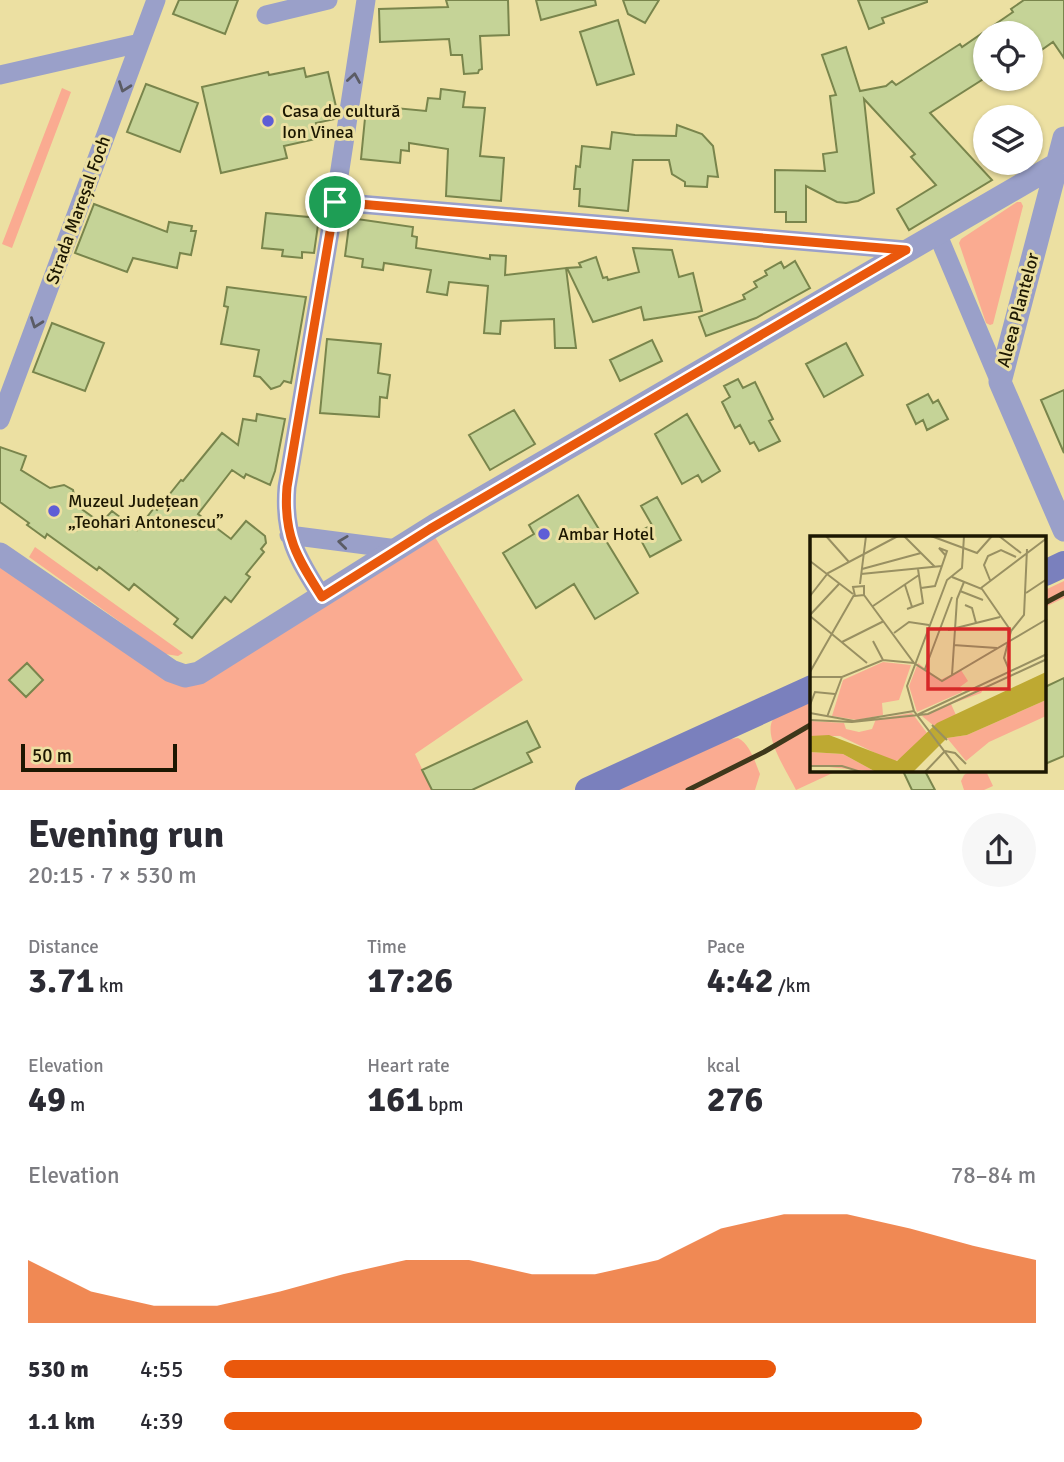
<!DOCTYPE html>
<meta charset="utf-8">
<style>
:root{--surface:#fff;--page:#f7f7f7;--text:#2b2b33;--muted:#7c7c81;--accent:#ea580c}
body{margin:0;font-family:Signika,sans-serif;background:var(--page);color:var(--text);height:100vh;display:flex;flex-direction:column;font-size:26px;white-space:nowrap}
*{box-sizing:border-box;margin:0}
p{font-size:23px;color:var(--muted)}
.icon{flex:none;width:38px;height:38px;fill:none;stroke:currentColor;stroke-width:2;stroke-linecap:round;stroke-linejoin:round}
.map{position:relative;height:790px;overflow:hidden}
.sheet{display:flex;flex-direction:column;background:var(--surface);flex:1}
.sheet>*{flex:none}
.buttons{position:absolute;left:973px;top:21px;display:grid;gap:14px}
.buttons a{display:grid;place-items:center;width:70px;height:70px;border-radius:50%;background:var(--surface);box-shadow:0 2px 5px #0004;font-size:35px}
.scale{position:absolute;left:21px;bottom:18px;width:156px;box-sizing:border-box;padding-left:7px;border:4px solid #1c1701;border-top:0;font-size:19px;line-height:24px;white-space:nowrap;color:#1c1701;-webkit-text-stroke:5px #ece0a2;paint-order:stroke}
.pin{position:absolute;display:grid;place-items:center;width:60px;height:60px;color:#fff;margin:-30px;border:4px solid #fff;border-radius:50%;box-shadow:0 2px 7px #0007}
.round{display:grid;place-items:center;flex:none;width:74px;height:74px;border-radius:37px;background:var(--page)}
.headline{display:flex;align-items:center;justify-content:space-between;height:119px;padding:0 28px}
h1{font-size:38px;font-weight:700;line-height:52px}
.metrics{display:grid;grid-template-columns:repeat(3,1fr);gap:10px;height:119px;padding:7px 28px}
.metrics div{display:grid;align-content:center}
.metrics b{font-size:35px;font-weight:700}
.metrics small{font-size:19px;font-weight:400}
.metrics p{font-size:19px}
.chart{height:196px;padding:14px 28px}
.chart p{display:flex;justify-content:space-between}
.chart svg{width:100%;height:126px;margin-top:7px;fill:var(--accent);opacity:.7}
ul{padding:0 28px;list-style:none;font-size:23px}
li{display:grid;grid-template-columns:112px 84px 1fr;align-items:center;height:52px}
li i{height:18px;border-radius:9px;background:var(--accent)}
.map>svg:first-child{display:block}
.green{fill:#faab91}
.building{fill:#c5d397;stroke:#79854c;stroke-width:2}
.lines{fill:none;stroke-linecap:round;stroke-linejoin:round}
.minor{stroke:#9aa0c9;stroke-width:19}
.tertiary{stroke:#9aa0c9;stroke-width:23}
.secondary{stroke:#7a80bd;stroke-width:26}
.rail{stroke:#3e381b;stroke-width:5}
.oneway{stroke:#5b5c65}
.route-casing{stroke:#fff;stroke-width:14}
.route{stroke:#ea580c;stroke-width:9}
.poi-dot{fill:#5e5dd6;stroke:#ece0a2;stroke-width:2.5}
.labels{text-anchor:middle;stroke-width:6;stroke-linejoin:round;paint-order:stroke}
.poi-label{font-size:18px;fill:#1c1701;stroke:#ece0a2;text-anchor:start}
.street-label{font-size:18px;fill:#1c1701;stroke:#ece0a2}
.inset-road{fill:none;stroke:#999062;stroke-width:2}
.view{fill:#d62828;fill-opacity:0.15;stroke:#d62828;stroke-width:3.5}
.inset-edge{fill:none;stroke:#1c1701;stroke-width:3.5}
</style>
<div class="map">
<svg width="1064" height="790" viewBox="0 0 1064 790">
<rect width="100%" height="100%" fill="#ece0a2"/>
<path class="green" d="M62,88L71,92L12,248L2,244Z
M1017,202H1021L1023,206L993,324L990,325L986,323L959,243L961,239Z
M430,529L523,680L415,754L432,790H0V554L185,676Z
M35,547L183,653L178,656L165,654L29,557Z
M1064,581V598L1045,607V590Z
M812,698V771H837L796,790C788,773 761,734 774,718Z
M738,738C750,744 755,762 760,774L755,790H618L730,739Z
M970,771H986L993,786L984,790H964L961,781L964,775Z"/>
<path class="building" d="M179,0H238L225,34L173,14Z
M446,0H508L509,35L480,36L482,69L479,70L478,73L464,74L462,55H451L449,39L380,42L379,9L448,7Z
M536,0H595L596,5L541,20Z
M623,0H659L645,23L628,14Z
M858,0H927V2L882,18L884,23L869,29Z
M1024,0H1064V58L1053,42L1040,51L1031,37V33H985V78L930,113L992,180L909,230L897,209L936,185L911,157L915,154L864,99L874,193L858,201L846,203L837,202L806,186V222H786V212H775V170L825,171L823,154L837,152L830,96L836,95L822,55L846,47L860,91L886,86L892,81L896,85L960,44L962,47L1013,12L1011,9Z
M618,20L634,74L597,85L580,32Z
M304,68L306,77L328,72L337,111L335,119L316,123L320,138L284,146L287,158L221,173L202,87L268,72L269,75Z
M146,84L198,103L180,152L127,132Z
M441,89L465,92L463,107L485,108L480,156L504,158L501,201L446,196L448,149L409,143V151L401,150L400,163L361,159L366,108L385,110V107L426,111L428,98L440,99Z
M677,125L702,134L713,146L718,177L708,176L707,187L685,186V182L672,174L669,160H633L628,211L579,206L580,189H574L576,166L580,167L582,146L610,149L612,132L635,135L676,136Z
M94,204L167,232L169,222L192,226L191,231H196L191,255L180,253L177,268L133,258L127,272L75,253Z
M266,213L319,218L314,253L302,252V258L282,256L283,250L262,248Z
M350,218L413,227L412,236L417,237L416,248L490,259V255L506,256L505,275L566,268L576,348H555L554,319L501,321L500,334L484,333L488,286L449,282L447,295L427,292L431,270L384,263L383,270L362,267L363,259L345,256Z
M633,248L672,250L679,277L693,273L702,311L644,320L641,307L593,322L567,268L581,267L579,263L596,257L603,278L607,277L608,280L639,272Z
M795,261L810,288L756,318L706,336L699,317L745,299L743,295L757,287L754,282L767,275L765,271L781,262L784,268Z
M227,287L306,297L291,383L284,381L280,386L271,389L260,377L254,376L259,350L221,344L228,307L224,306Z
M52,323L104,343L85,391L33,372Z
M327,339L381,344L378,373L390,375L387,398L380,397L379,417L320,413Z
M652,340L662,361L620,381L610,360Z
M846,343L863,375L824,397L806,364Z
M738,379L743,388L755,382L773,419L769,421L780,441L759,451L754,442L750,444L740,425L735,428L722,402L730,397L724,386Z
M1064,390V453L1041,400Z
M928,394L933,403L938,400L948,419L927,430L923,420L916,424L907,405Z
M514,410L535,444L490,470L469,435Z
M257,414L285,419L275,471L270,485L246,474L244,478L232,470L198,514L231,539L246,521L265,536L266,543L261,549L264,552L246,574L250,577L231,602L225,597L192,638L174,624L178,619L134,584L129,590L99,567L97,570L47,534L45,538L27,525L29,523L0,502V447L26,456L21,470L50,488L64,485L73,490L76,505L101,523L112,511L137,530L154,508L157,510L181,480L183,481L222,433L238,445L243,419L256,421Z
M687,414L720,471L702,482L698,475L682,484L655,434Z
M578,495L638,593L595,619L574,584L536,608L503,553L534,534L529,525Z
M657,497L681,540L650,557L637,533L652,525L641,506Z
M27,663L43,680L26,697L9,680Z
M1064,678V756L1045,764V687Z
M527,721L540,747L527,753L532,762L472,790H432L422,770Z
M903,771H925L935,790H912Z"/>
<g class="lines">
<path class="minor" d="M266,15L328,0
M0,75L140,43
M335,202L906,250
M937,233L1000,382
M0,420L156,0
M289,535L397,549
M322,597C297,558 283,535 287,487L335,202L366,0"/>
<path class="tertiary" d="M1064,138L1000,382L1064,530
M0,554L171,671L185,676L199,673L435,525L1064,160"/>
<path class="secondary" d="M1045,573L1064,564
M588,790L812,688"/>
<path class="rail" d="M1045,603L1064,593
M688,790L764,752L812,724"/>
</g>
<defs><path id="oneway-chevron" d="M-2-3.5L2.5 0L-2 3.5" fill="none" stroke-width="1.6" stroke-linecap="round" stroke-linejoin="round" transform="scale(1.75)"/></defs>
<g class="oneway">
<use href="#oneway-chevron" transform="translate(354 78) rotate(-81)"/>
<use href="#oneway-chevron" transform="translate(124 87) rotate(110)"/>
<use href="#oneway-chevron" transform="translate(36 323) rotate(110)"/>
<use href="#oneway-chevron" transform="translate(343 542) rotate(-173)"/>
</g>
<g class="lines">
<g class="route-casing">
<path id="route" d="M335,202L906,250L430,529L322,597C297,558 283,535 287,487Z"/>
</g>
<use href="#route" class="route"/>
</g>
<g class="poi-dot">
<circle cx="268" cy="121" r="7"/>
<circle cx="54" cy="511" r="7"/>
<circle cx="544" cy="534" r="7"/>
</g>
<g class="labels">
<g class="poi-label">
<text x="282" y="117">Casa de cultură<tspan x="282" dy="21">Ion Vinea</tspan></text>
<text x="68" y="507">Muzeul Județean<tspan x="68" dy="21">„Teohari Antonescu”</tspan></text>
<text x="558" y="540">Ambar Hotel</text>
</g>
<g class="street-label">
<text transform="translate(78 210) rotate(-70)" y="6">Strada Mareșal Foch</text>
<text transform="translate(1018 310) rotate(-75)" y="6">Aleea Plantelor</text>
</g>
</g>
<g transform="translate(810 536)">
<rect width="236" height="236" fill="#ece0a2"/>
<path d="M73,126L101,129L89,164L72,167L73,179L47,184L22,180L33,144ZM108,127L130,144L151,134L158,145L150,151L152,156L107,176L99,150ZM175,150L171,157L141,168L146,179L124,190L112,180ZM236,164V180L179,206L156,225L137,202L157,199ZM102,177L117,197L100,217L84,226L30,200H0V185L34,187L36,193L49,196L62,193L66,183ZM0,216L33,218L66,236L0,229Z" fill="#faab91"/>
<path d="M236,136V164L157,199L137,202L103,236H66L33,218L0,216V200L19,199L87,225L127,187Z" fill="#bea932"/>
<path class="inset-road" d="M16,0L39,26M94,0L125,31M121,0L167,17L182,0M189,0L211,17M0,25L43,58M52,33L111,17M51,38L132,30M142,41L172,53L201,95M180,44L174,29L178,20L191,14L206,21M50,48L56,0M95,49L102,71M111,52L125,50L137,15L129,12L136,20M171,52L237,2M150,55L173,64M216,57L237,43M54,59L45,60L43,51L54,50V59L104,127L132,145L237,83M0,60L18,37L88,0M155,69L162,72L166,87M63,70L109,39M97,73L113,67L108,33M0,79L29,48M0,80L57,127M138,94L190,81M84,97L99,86L119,89M63,105L73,124M32,106L74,85M143,109L187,112M115,133L142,61M0,136L44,59M200,136L194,122L201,95L214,79L217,13M142,139L147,63L154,46M0,141H32L73,124L104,127M0,169L5,156L25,158M0,177L44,185L104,175M107,179L237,118M17,181L32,141M0,184L42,186L118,178L237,123M122,189L137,204M135,215L145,217L156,228M0,230H32L51,236M115,236L135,215M150,236L104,175L97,150L137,44L152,32L154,0"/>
<path class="view" d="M118,93H199V153H118Z"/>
<rect width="236" height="236" class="inset-edge"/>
</g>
</svg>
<div class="buttons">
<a><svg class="icon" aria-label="locate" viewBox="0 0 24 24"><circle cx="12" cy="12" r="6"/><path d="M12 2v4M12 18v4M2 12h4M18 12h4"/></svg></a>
<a><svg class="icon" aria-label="layers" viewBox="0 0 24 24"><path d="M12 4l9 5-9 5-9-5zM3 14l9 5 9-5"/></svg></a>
</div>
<div class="scale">50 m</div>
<div class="pin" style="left:335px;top:202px;background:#1e9e55"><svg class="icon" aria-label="arrive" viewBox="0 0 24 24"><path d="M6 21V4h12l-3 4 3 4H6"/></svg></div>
</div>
<section class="sheet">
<div class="headline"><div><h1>Evening run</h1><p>20:15 · 7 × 530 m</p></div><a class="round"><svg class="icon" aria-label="share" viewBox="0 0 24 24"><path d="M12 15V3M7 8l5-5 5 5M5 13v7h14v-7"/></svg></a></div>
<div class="metrics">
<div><p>Distance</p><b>3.71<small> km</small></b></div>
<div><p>Time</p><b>17:26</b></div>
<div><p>Pace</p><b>4:42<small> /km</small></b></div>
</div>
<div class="metrics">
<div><p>Elevation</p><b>49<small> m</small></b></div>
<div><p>Heart rate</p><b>161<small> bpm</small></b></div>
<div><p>kcal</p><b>276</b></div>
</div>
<div class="chart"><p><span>Elevation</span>78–84 m</p>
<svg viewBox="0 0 160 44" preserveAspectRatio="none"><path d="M0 44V22L10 33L20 38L30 38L40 33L50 27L60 22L70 22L80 27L90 27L100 22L110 11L120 6L130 6L140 11L150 17L160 22V44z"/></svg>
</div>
<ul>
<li><b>530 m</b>4:55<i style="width:68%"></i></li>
<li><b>1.1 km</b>4:39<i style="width:86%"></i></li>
</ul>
</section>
